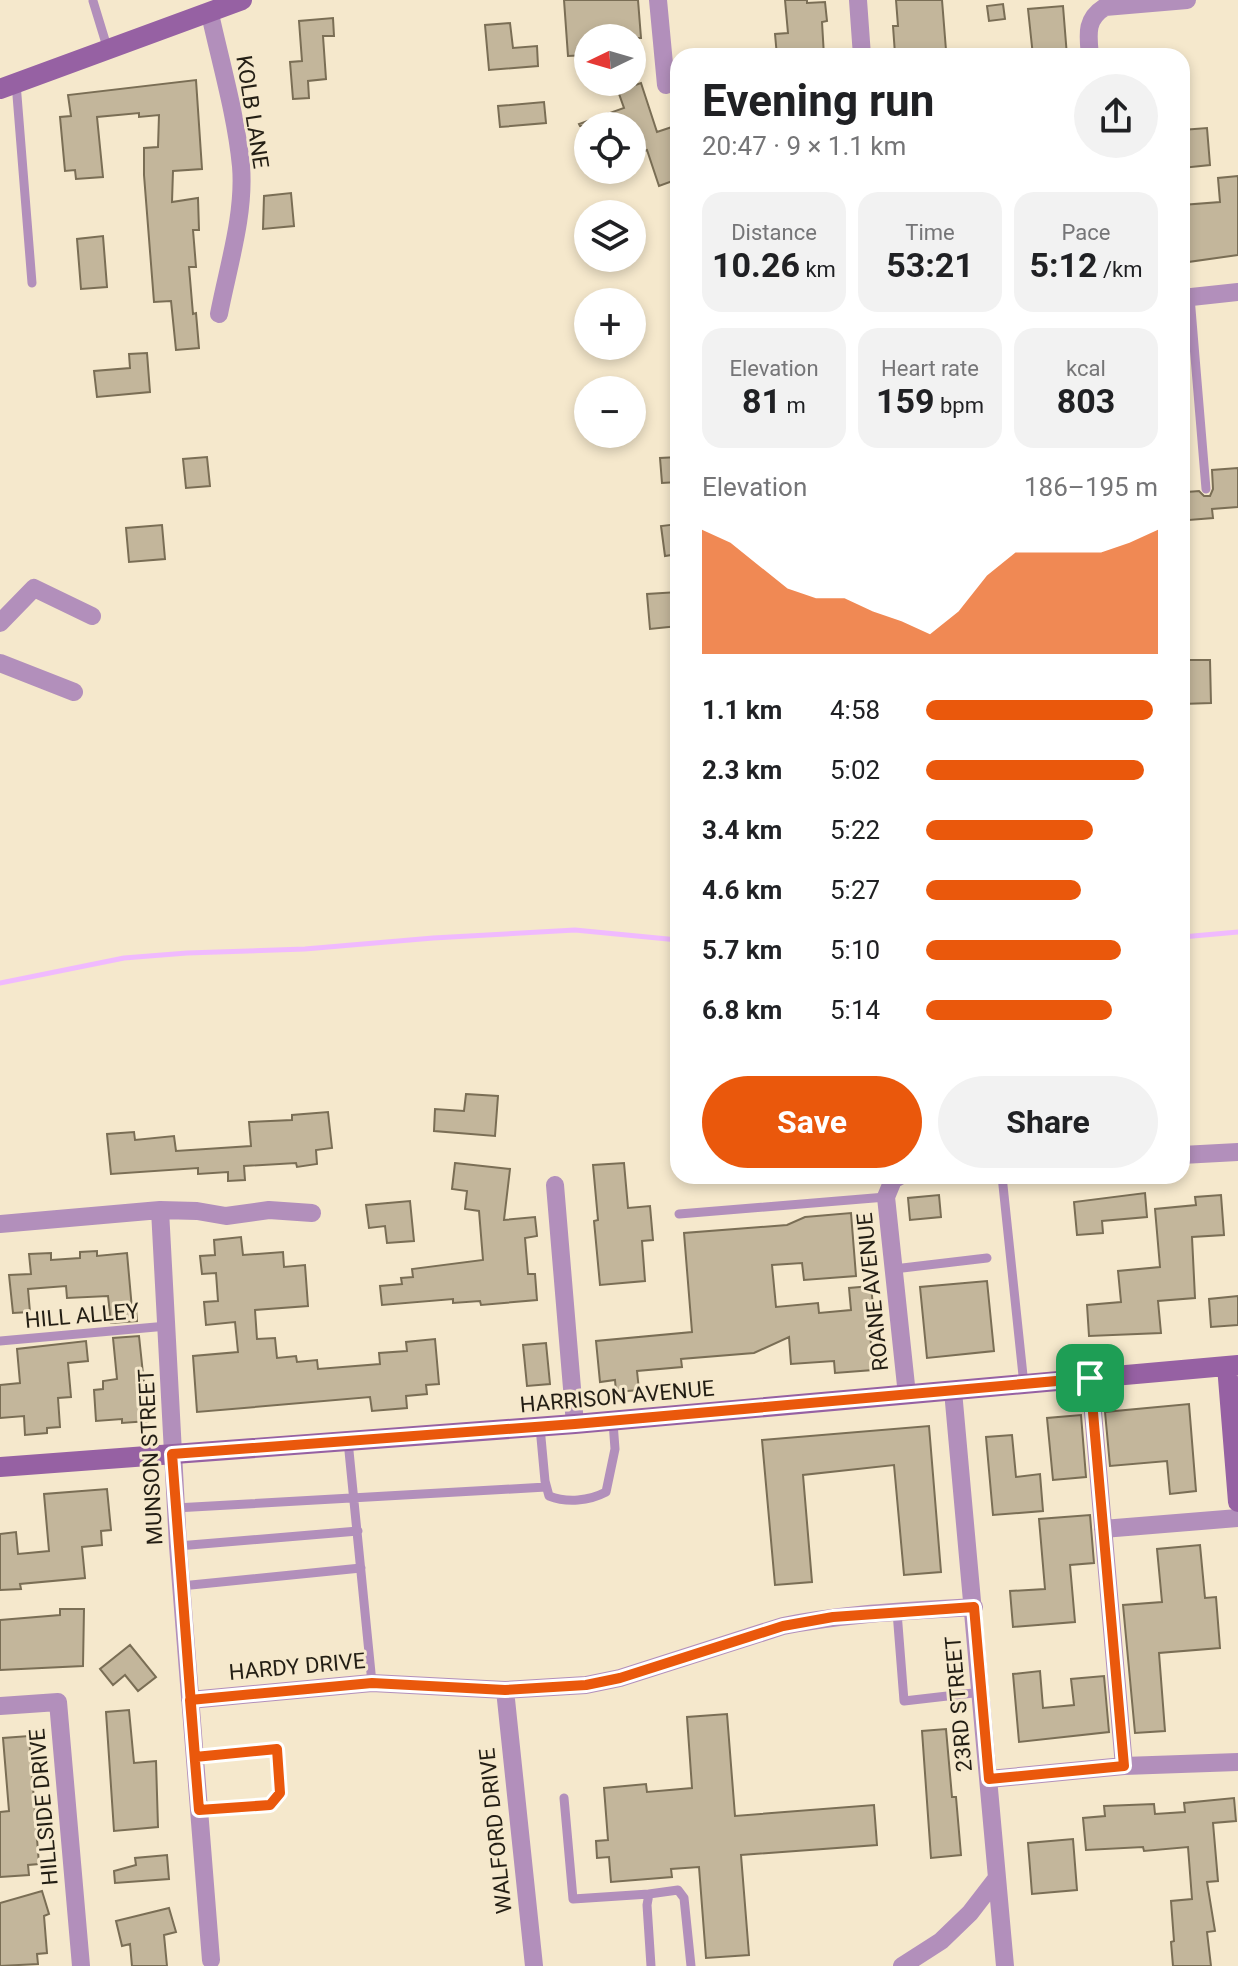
<!DOCTYPE html>
<meta charset="utf-8">
<style>
:root{--surface:#fff;--page:#f2f2f2;--text:#202124;--muted:#757577;--accent:#ea580c}
body{margin:0;font-family:Roboto,sans-serif;background:var(--page);color:var(--text);height:100vh;display:flex;flex-direction:column;font-size:30px;white-space:nowrap}
*{box-sizing:border-box;margin:0}
p{font-size:26px;color:var(--muted)}
.icon{flex:none;width:44px;height:44px;fill:none;stroke:currentColor;stroke-width:2;stroke-linecap:round;stroke-linejoin:round}
.map{position:relative;flex:1;overflow:hidden}
.sheet{position:absolute;left:670px;top:48px;width:520px;height:1136px;display:flex;flex-direction:column;background:var(--surface);border-radius:24px;box-shadow:0 4px 12px #0003}
.sheet>*{flex:none}
.needle{width:52px;rotate:265deg}
.fabs{position:absolute;left:574px;top:24px;display:grid;gap:16px}
.fabs a{display:grid;place-items:center;width:72px;height:72px;border-radius:50%;background:var(--surface);box-shadow:0 4px 12px #0003;font-size:40px}
.pin{position:absolute;display:grid;place-items:center;width:68px;height:68px;color:#fff;margin:-34px;border-radius:16px;box-shadow:0 4px 12px #0006}
.round{display:grid;place-items:center;flex:none;width:84px;height:84px;border-radius:42px;background:var(--page)}
.summary{display:flex;align-items:center;justify-content:space-between;height:136px;padding:0 32px}
h1{font-size:44px;font-weight:700;line-height:60px}
.figures{display:grid;grid-template-columns:repeat(3,1fr);gap:12px;height:136px;padding:8px 32px}
.figures div{display:grid;align-content:center;border-radius:20px;background:var(--page);text-align:center}
.figures b{font-size:34px;font-weight:700}
.figures small{font-size:22px;font-weight:400}
.figures p{font-size:22px}
.chart{height:224px;padding:16px 32px}
.chart p{display:flex;justify-content:space-between}
.chart svg{width:100%;height:144px;margin-top:8px;fill:var(--accent);opacity:.7}
.button{display:flex;gap:16px;margin-top:auto;padding:16px 32px}
.button a{flex:1;height:92px;border-radius:48px;background:var(--accent);color:#fff;font-size:32px;font-weight:700;line-height:92px;text-align:center}
.button a+a{background:var(--page);color:var(--text)}
ul{padding:0 32px;list-style:none;font-size:26px}
li{display:grid;grid-template-columns:128px 96px 1fr;align-items:center;height:60px}
li i{height:20px;border-radius:10px;background:var(--accent)}
.map>svg:first-child{display:block}
.lines{fill:none;stroke-linecap:round;stroke-linejoin:round}
.stream{stroke:#f0bafe;stroke-width:5}
.building{fill:#c3b69b;stroke:#7a6e55;stroke-width:2}
.lane{stroke:#b28fbb;stroke-width:9}
.street{stroke:#b28fbb;stroke-width:18}
.secondary{stroke:#9661a3;stroke-width:20}
.route-casing{stroke:#fff;stroke-width:16}
.route{stroke:#ea580c;stroke-width:10}
.labels{text-anchor:middle;stroke-width:6;stroke-linejoin:round;paint-order:stroke}
.street-label{font-size:22px;fill:#231e14;stroke:#f5e8cc}
</style>
<div class="map">
<svg width="1238" height="1966" viewBox="0 0 1238 1966">
<rect width="100%" height="100%" fill="#f5e8cc"/>
<g class="lines">
<path class="stream" d="M1182,937L1238,932
M0,983L124,958L187,953L305,949L433,938L575,930L678,940"/>
</g>
<path class="building" d="M564,0H638L641,38H588V55L568,56Z
M785,0H807V3L825,2L827,21L822,22L824,56H777L775,34L788,33Z
M896,0H942L946,50L895,54L893,26H898Z
M1003,4L1005,19L989,21L987,6Z
M1063,6L1067,56H1033L1028,9Z
M333,18L334,36H323L326,79L308,81L309,98L293,99L290,62L302,61L299,21Z
M510,23L513,48L537,46L538,66L489,70L485,25Z
M196,80L202,169L173,171L172,202L198,198L199,230H193L196,267H189L193,314L196,313L199,348L176,350L171,301L154,302L144,175V148L158,147L159,115L139,117V113L97,117L103,177L76,179L75,170L65,171L60,117L71,116L68,95Z
M641,83L657,132L678,125V179L659,186L647,150L632,155V126H580L579,124L624,108L618,91Z
M544,102L546,123L500,127L498,106Z
M1207,128L1210,165L1182,168V130Z
M1238,176V255L1188,262L1187,244H1182V205L1220,202L1218,178Z
M291,193L294,226L263,229L264,196Z
M103,236L107,287L81,289L77,239Z
M147,353L150,392L97,397L94,371L130,368L129,354Z
M207,457L210,486L186,488L183,459Z
M678,457V482L662,483L660,458Z
M1238,468V507L1212,509L1213,518L1189,520L1187,492L1199,491L1204,496H1210L1213,489L1212,470Z
M678,524V554L665,556L661,526Z
M162,525L165,559L129,562L126,528Z
M678,592V626L650,629L647,594Z
M1182,660H1210L1211,703L1182,704Z
M466,1094L498,1096L495,1136L434,1131L435,1109L464,1111Z
M328,1112L332,1148L316,1150L317,1164L297,1167L296,1163L244,1166L245,1180L228,1181V1172L198,1174V1168L111,1174L107,1134L134,1132L135,1140L174,1136L176,1151L251,1146L249,1122L292,1120V1115Z
M455,1163L510,1169L504,1220L535,1217L537,1236L525,1238L528,1274H535L537,1300L481,1305L480,1301L453,1303V1299L382,1305L380,1286L402,1284L401,1278L413,1277L412,1269L483,1260L479,1211L465,1209L467,1191L452,1189Z
M624,1163L628,1208L650,1206L653,1240L642,1241L645,1281L600,1285L594,1221L598,1220L593,1165Z
M1145,1193L1147,1217L1102,1221L1103,1233L1077,1235L1074,1202Z
M939,1195L941,1217L910,1220L908,1198Z
M1221,1195L1224,1235L1192,1237L1195,1298L1158,1301L1161,1333L1089,1336L1087,1305L1121,1302L1118,1271L1160,1267L1155,1209L1196,1205L1195,1197Z
M410,1201L414,1241L387,1243L385,1226L369,1228L366,1205Z
M851,1213L856,1276L804,1280L802,1263L772,1265L776,1307L818,1303L819,1313L851,1310L849,1288L871,1286L873,1306H868L873,1370L835,1373L834,1361L791,1364L789,1337L754,1353L681,1359L682,1367L637,1371L639,1390L616,1392L615,1380L600,1382L596,1341L692,1332L684,1233L787,1225L805,1217Z
M241,1237L243,1255L283,1252L284,1267L305,1265L308,1306L255,1310L257,1339L275,1338L277,1358L296,1356L297,1362L317,1360L318,1369L380,1364L379,1353L407,1351L406,1342L435,1339L439,1384L426,1385L427,1394L406,1396L407,1408L372,1411L370,1397L197,1412L193,1356L238,1352L235,1322L206,1325L204,1302L218,1301L216,1273L202,1274L200,1256L215,1255L214,1240Z
M97,1251V1256L127,1253L132,1309H136L137,1321L111,1323L108,1296L67,1298L66,1286L28,1289L30,1312L13,1313L9,1275L31,1274L29,1254L51,1253V1260L80,1258V1252Z
M987,1281L994,1351L927,1358L920,1287Z
M1238,1296V1325L1211,1327L1209,1299Z
M139,1336L148,1421L122,1423V1419L96,1421L94,1390L103,1389V1381L117,1379L113,1338Z
M86,1341L88,1361L68,1363L71,1397L58,1398L60,1427L47,1428V1433L25,1435L24,1416L0,1418V1385L20,1383L17,1349Z
M546,1343L550,1384L527,1386L523,1345Z
M1189,1404L1196,1491L1170,1494L1167,1461L1110,1466L1105,1412Z
M1081,1415L1086,1477L1053,1480L1047,1418Z
M929,1426L941,1572L904,1575L894,1465L803,1475L812,1582L775,1585L762,1440Z
M1012,1435L1016,1477L1040,1474L1043,1511L993,1515L986,1437Z
M107,1489L111,1530L101,1531L102,1545L82,1547L85,1578L20,1584L21,1589L0,1590V1534L16,1532L18,1554L49,1551L44,1494Z
M1090,1515L1094,1563L1070,1565L1075,1622L1013,1627L1010,1591L1045,1589L1039,1519Z
M1200,1545L1205,1598L1216,1597L1220,1648L1159,1653L1165,1731L1135,1733L1123,1605L1162,1602L1157,1549Z
M60,1609H84L83,1666L0,1670V1620L60,1615Z
M130,1645L156,1677L138,1691L125,1675L113,1685L100,1669Z
M1040,1671L1043,1708L1074,1705L1071,1679L1104,1676L1109,1732L1019,1742L1013,1674Z
M129,1710L134,1763L156,1761L158,1827L114,1831L106,1712Z
M727,1714L735,1816L874,1805L877,1845L741,1855L749,1955L706,1958L699,1867L671,1869L672,1877L611,1882L609,1857L597,1858L596,1841L608,1840L604,1788L646,1784L647,1792L692,1788L687,1717Z
M946,1729L952,1797H956L961,1855L931,1858L922,1731Z
M29,1736L39,1864L28,1865L29,1875L0,1877V1812L9,1811L3,1738Z
M1234,1798L1236,1821L1213,1823L1218,1881L1207,1882L1215,1931L1207,1932L1211,1966H1173L1171,1942L1174,1941L1171,1901L1192,1899L1188,1847L1144,1851L1143,1847L1086,1850L1083,1818L1105,1816L1104,1806L1154,1804L1155,1814L1185,1812L1184,1803Z
M1073,1839L1077,1890L1032,1894L1028,1843Z
M167,1855L169,1879L115,1883L114,1871L136,1865L135,1858Z
M42,1891L49,1914L44,1916L47,1953L37,1954L38,1964L0,1966V1903Z
M169,1908L176,1932L164,1935L167,1966H132L130,1944L122,1946L116,1921Z"/>
<g class="lines">
<path class="lane" d="M93,1L108,50
M16,83L32,283
M1190,297L1206,489
M1002,1176L1024,1385
M679,1214L886,1197
M894,1269L987,1258
M0,1341L167,1326
M540,1427L545,1481L549,1496C567,1503 589,1501 606,1492L615,1449L613,1422
M348,1441L372,1683
M175,1508L546,1487
M178,1546L358,1531
M181,1586L361,1568
M897,1612L904,1701L982,1692
M195,1757L277,1749L280,1793L270,1805L199,1810
M564,1798L573,1899L649,1894
M651,1966L647,1905L649,1894L678,1890L684,1898L691,1966"/>
<path class="street" d="M658,0L666,85
M858,0L862,56
M210,14C221,64 236,115 241,166C245,214 228,267 219,314
M1090,56C1088,35 1085,19 1105,7L1187,0
M1182,298L1238,292
M0,623L34,588L92,616
M0,663L74,692
M1182,1155L1238,1152
M900,1176L893,1180L886,1197L907,1395
M555,1185L575,1424
M160,1210L178,1546L211,1960
M0,1224L160,1210L197,1211L226,1216L269,1210L312,1213
M1090,1378L1124,1766
M953,1391L1005,1966
M1103,1529L1238,1518
M505,1690L534,1966
M190,1700L372,1683L505,1690L586,1685L620,1678L783,1626C846,1613 910,1611 974,1607
M0,1706L58,1702L81,1966
M989,1779L1124,1766L1238,1762
M902,1966L941,1941L970,1913L997,1878"/>
<path class="secondary" d="M0,89L242,0
M1227,1366L1238,1502
M0,1467L575,1424L1238,1365"/>
</g>
<g class="lines">
<g class="route-casing">
<path id="route" d="M1090,1378L575,1424L172,1454L195,1757L277,1749L280,1793L270,1805L199,1810L190,1700L372,1683L505,1690L586,1685L620,1678L783,1626L833,1617L974,1607L989,1779L1124,1766L1090,1378"/>
</g>
<use href="#route" class="route"/>
</g>
<g class="labels">
<g class="street-label">
<text transform="translate(253 112) rotate(81)" y="8">KOLB LANE</text>
<text transform="translate(872 1292) rotate(-96)" y="8">ROANE AVENUE</text>
<text transform="translate(82 1315) rotate(-5)" y="8">HILL ALLEY</text>
<text transform="translate(617 1396) rotate(-5)" y="8">HARRISON AVENUE</text>
<text transform="translate(150 1457) rotate(-93)" y="8">MUNSON STREET</text>
<text transform="translate(297 1666) rotate(-5)" y="8">HARDY DRIVE</text>
<text transform="translate(958 1704) rotate(-95)" y="8">23RD STREET</text>
<text transform="translate(43 1807) rotate(-95)" y="8">HILLSIDE DRIVE</text>
<text transform="translate(495 1831) rotate(-96)" y="8">WALFORD DRIVE</text>
</g>
</g>
</svg>
<div class="fabs">
<a><svg class="needle" viewBox="-14 -14 28 28"><path d="M0-13l5 13h-10z" fill="#e53935"/><path d="M0 13l5-13h-10z" fill="#757577"/></svg></a>
<a><svg class="icon" aria-label="locate" viewBox="0 0 24 24"><circle cx="12" cy="12" r="6"/><path d="M12 2v4M12 18v4M2 12h4M18 12h4"/></svg></a>
<a><svg class="icon" aria-label="layers" viewBox="0 0 24 24"><path d="M12 4l9 5-9 5-9-5zM3 14l9 5 9-5"/></svg></a>
<a>+</a>
<a>−</a>
</div>
<div class="pin" style="left:1090px;top:1378px;background:#1e9e55"><svg class="icon" aria-label="arrive" viewBox="0 0 24 24"><path d="M6 21V4h12l-3 4 3 4H6"/></svg></div>
<section class="sheet">
<div class="summary"><div><h1>Evening run</h1><p>20:47 · 9 × 1.1 km</p></div><a class="round"><svg class="icon" aria-label="share" viewBox="0 0 24 24"><path d="M12 15V3M7 8l5-5 5 5M5 13v7h14v-7"/></svg></a></div>
<div class="figures">
<div><p>Distance</p><b>10.26<small> km</small></b></div>
<div><p>Time</p><b>53:21</b></div>
<div><p>Pace</p><b>5:12<small> /km</small></b></div>
</div>
<div class="figures">
<div><p>Elevation</p><b>81<small> m</small></b></div>
<div><p>Heart rate</p><b>159<small> bpm</small></b></div>
<div><p>kcal</p><b>803</b></div>
</div>
<div class="chart"><p><span>Elevation</span>186–195 m</p>
<svg viewBox="0 0 160 44" preserveAspectRatio="none"><path d="M0 44V6L10 10L20 17L30 24L40 27L50 27L60 31L70 34L80 38L90 31L100 20L110 13L120 13L130 13L140 13L150 10L160 6V44z"/></svg>
</div>
<ul>
<li><b>1.1 km</b>4:58<i style="width:98%"></i></li>
<li><b>2.3 km</b>5:02<i style="width:94%"></i></li>
<li><b>3.4 km</b>5:22<i style="width:72%"></i></li>
<li><b>4.6 km</b>5:27<i style="width:67%"></i></li>
<li><b>5.7 km</b>5:10<i style="width:84%"></i></li>
<li><b>6.8 km</b>5:14<i style="width:80%"></i></li>
</ul>
<div class="button"><a>Save</a><a>Share</a></div>
</section>
</div>
